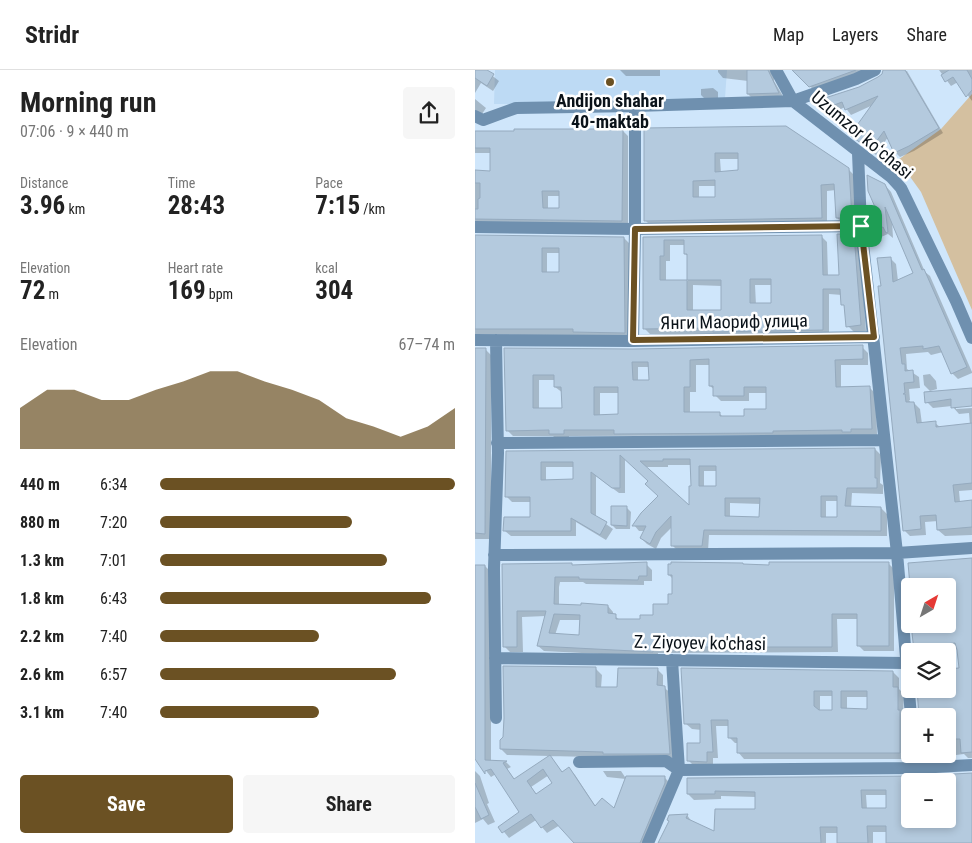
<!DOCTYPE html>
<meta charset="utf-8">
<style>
:root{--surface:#fff;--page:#f6f6f6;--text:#222;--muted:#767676;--line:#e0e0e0;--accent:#6b5123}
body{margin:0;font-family:"Roboto Condensed",sans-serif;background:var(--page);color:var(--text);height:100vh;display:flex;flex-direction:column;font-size:19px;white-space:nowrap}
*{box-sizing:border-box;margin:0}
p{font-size:16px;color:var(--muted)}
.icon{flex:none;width:28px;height:28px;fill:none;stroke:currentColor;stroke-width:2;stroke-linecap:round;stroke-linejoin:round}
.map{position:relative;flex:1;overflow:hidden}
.details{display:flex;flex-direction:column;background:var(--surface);width:475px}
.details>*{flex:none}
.needle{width:32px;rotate:39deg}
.buttons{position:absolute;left:426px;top:508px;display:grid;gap:10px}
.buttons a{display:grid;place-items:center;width:55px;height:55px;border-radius:5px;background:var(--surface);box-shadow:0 2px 8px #0003;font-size:25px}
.pin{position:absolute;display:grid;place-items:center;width:42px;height:42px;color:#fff;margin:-21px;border-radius:10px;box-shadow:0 2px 8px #0006}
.round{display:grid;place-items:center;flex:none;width:52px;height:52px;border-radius:5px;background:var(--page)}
.summary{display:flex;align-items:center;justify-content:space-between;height:85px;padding:0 20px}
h1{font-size:28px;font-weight:700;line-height:38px}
.metrics{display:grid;grid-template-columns:repeat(3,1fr);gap:8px;height:85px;padding:5px 20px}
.metrics div{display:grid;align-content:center}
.metrics b{font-size:25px;font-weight:700}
.metrics small{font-size:14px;font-weight:400}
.metrics p{font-size:14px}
.chart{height:140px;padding:10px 20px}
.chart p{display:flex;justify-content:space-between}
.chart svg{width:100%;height:90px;margin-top:5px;fill:var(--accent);opacity:.7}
.action{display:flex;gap:10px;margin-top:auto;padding:10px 20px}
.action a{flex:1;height:58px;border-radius:5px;background:var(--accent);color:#fff;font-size:20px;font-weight:700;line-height:58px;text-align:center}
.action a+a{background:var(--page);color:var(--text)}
ul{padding:0 20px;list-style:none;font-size:16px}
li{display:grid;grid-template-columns:80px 60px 1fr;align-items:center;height:38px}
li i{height:12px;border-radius:6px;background:var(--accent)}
header{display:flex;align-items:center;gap:30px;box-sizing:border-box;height:70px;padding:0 25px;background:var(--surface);border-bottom:1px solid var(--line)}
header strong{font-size:24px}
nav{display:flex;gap:28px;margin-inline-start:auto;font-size:18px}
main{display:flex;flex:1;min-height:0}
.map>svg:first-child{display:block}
.built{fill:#bddaf4}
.green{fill:#d4c0a0}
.shadow{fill:#0003;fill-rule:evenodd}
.building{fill:#b4cade;stroke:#95aabe;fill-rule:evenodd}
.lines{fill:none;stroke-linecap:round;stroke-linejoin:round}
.minor{stroke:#6f90af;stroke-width:12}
.route-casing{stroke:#fff;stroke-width:10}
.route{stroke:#6b5123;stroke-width:6}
.poi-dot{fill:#6b5123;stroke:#fff;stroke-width:2}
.labels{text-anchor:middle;stroke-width:5;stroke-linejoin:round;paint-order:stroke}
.poi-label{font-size:18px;font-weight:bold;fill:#0a1219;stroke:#fff}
.street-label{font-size:18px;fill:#0a1219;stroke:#fff}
</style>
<header>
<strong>Stridr</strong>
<nav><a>Map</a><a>Layers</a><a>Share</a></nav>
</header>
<main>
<section class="details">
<div class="summary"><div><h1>Morning run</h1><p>07:06 · 9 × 440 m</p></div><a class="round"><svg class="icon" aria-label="share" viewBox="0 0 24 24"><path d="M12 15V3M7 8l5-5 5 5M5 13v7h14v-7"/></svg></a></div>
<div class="metrics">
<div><p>Distance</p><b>3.96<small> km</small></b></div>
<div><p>Time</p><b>28:43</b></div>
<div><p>Pace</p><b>7:15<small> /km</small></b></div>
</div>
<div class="metrics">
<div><p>Elevation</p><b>72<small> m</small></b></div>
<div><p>Heart rate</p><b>169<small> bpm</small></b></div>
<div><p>kcal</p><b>304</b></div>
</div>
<div class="chart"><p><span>Elevation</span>67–74 m</p>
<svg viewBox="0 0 160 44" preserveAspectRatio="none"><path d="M0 44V24L10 15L20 15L30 20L40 20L50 15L60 11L70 6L80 6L90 11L100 15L110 20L120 29L130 33L140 38L150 33L160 24V44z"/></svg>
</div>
<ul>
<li><b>440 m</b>6:34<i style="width:100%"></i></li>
<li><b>880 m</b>7:20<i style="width:65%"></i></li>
<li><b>1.3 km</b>7:01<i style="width:77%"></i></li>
<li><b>1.8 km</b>6:43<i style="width:92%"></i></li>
<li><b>2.2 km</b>7:40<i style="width:54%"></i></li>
<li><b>2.6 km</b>6:57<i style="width:80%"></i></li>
<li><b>3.1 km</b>7:40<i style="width:54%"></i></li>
</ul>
<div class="action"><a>Save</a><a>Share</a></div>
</section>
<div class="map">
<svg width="497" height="773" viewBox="0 0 497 773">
<rect width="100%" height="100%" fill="#cfe6fb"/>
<path class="built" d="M20,0H252L250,28L34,34H19Z"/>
<path class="green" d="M497,24V240L446,122L423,90L466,59Z"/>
<path class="shadow" d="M0,0H10L24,11L18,21L6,13L0,23Z
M145,0H185V6H151Z
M243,0H295L299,4V11L309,28L279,30L273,24V11L248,8L243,2Z
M318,0H398L340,21Z
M417,0L432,1L468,63L439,81L425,87L420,82L413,67L401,85L382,70L398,35L376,45L370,37L360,42L355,37Z
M464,0H497V31L483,12L476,16Z
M238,18L243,22V29H230L226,25V19Z
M0,29L11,38L7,44L0,47Z
M170,59L373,99L380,106L383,154H369L362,148L361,120L352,121V154L177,157L170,150ZM245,89H264V101L246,103ZM224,116H241V128H224Z
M147,60L153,66V156L0,158V102H17L16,83H0V62ZM73,126H85V140H73Z
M410,115L416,122L450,202L455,206L497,302V303L483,309L477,303L468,282L456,285L453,282L431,284L432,299L444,307L445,318L434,319L435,330H434L436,333H439L445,339L447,354L460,353L465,357L495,355L494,343L484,344L477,336L458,338L452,332L497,319V335L481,336V339L497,338V420L484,421L485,432L497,431V465L470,466L463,460V451L450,452L451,465L435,466L429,460L407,217L415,188L421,194L423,211L440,204L417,150L418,168L413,164L406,167L399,161L395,148L404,145Z
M378,165L384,171L391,261L379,262L373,256L367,225L354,224V265L175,264L169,258V168L346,166L352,172L353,206H366ZM195,175H210V184L213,186V211H191V191H195ZM218,215L247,216V241H218ZM280,215H297V234L281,235Z
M0,166L149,168L155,174V268L0,264ZM72,183H85V204H72Z
M387,277L393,283V295H366V318H395L401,324L402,365L94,366V370H82L78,366H38L32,360L31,280H158ZM221,295H235V316L240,320V325L246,331H274V323H292V340L270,347H248L244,343H215V322H221ZM163,297H174L175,311H163ZM64,310H80V317L88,323V339L64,340ZM125,323H144V345L125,346Z
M0,279H10L16,285V469H0Z
M455,304L461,311L462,319L455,321L449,315L448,305Z
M400,379L406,385L405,413L408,415V424L377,423L376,438H406L412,444V466L234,465L233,481H203L197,475V457L186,468L181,479L172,474L166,468L169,461H164L159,455L185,426L174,411L150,389V423H144L121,406V447L138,459L131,470L101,452V466H36L30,461L57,448V432H37L31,426L32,382ZM193,395H216L217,417L215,438L169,397H193ZM71,397H99V411H71ZM229,401H242V418L229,417ZM351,431H364L363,448H351ZM255,433L286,434V448H255Z
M151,437L156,442L155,459H141L137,455Z
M497,489V688H493L489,684L457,688L453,684H472V646H446L444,619H472L486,600L484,579L441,581L439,554H472V516H436L434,494Z
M413,493L419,499V581H389L383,575V549H362L363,582L183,583V587L69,581L63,576L71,546L47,547L48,582H35L29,576V495L98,496L171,494L177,500V511H169V515L111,514L108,512H85L84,517V535L133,536L138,542V545L145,550H166L179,546L195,535L199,525L198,509L194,505L296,496ZM85,550H106L105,566L80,565Z
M0,496H10L16,502V692H31L36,697L32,699L40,710L75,686L88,703L94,699L100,705L121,737L139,740L151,709L132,707L128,701H146L150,707H189L195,713L172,773H101L85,755L72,763L61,750L34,768L25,757L46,743L21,704L16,707L0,687ZM74,705L79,713L62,725L56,717Z
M121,599L127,605L126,618H143L182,599L188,605V617L196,623L200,689L32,685L26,679Z
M207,600L418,602L424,608V619L429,624L428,645L430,647V689H269L263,682V673H260L254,667V656H241L243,688H238V697L219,696L213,690L227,674V660L217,659L210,653ZM345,626H359V641H345ZM372,627H393V640H372Z
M0,701L5,706L14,733L12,734L20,752L13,755L8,749L0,753Z
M497,703V773H413L412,762H398V773H363V763H351V773H185L212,745L217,752L240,763L281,740V727L246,726V729L219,730L213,724V709L442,707ZM435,711H472V749H435ZM391,725H412V739H392Z"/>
<path class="building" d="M0,0H12L19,4L12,16L0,8Z
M272,0H293L304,23L272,24Z
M317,0H381L334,17Z
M408,0H430L464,58L434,76L419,83L409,61L395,80L375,65L403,26L370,40L367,32L354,37L350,28L384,17L403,7L407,4Z
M474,0H492L497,9V20L491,27L478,7L470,12L466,5Z
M311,56L374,98L377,148H361L359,114L346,115L347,148L169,151V58ZM240,83H263V100L240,102ZM240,110V127H218V111Z
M39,59H148L147,151L0,149V139H3V129L5,128V113H0V100L15,101V78H0V61H39ZM67,121H84V138H68Z
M392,105L410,114L447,200L449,199L492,297L476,304L464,276L448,279V276L425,278L427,294H430V301L438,300L439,312L429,313L430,323L428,324H430L431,332H439L442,353L461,351V357L497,353V413L478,415L480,432L497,430V457L462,460L461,445L445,446L446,459L428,461L403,216H406L402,188L416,187L418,212L438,203L410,137L413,162L411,163L408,157L398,161L394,148L403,144L393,121Z
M362,164H379L386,255L371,257L369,235H366L365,219H348V260L238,262V258L168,259V167L347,165L348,205H364ZM189,170H209V184H212V210H185V186H189ZM275,209H296V233H275ZM212,210H246V240H212Z
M0,165L149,167L150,263L98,262V259H0ZM67,178H84V202H67Z
M388,275V289L360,290L361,317L395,316L397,359H376V362H367V360L298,361V363L139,364V360H89V364H74V360L31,361L29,278L158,279ZM234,289V316H238V326H269V317H291V339H269V346H245V342H209V317H215V290ZM157,292H173L174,310H158ZM58,305H79V317H86L87,338H58ZM119,317H143V344L119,345Z
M0,278H11L10,464L0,463Z
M497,318V336L476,338V329L450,333L449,322Z
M400,378V408H402V418H372L370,436L406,437V461L229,460L227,476H196V446L181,462L175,474L165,468L171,456H157L166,443L183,426L170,414L173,411L145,385V418H137L116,402V443L132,452L125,465L96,448V461H28L29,447H55V427H30L31,381ZM188,389H215L216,416H214V435L165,391H188ZM66,392H98V409L66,410ZM224,396H241V416H224ZM346,426H362V447H346ZM250,428H285L284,447L250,446Z
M136,436H152V456L136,455Z
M497,488V682L486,683L485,669H476L474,646H444L442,619H472V599L484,598L482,580L480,573L457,575L458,581H439L436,554H472V516H435L433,493Z
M172,492V506H164L163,510L104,509V507H80L79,534L106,535V533L133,535V543L141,544V549H165V545H178V534H193V524H197V505H193V494H196V492L268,493V494L294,495V492H414V576H382V544H357V577H178V582L62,576L71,541H42V577H28L27,494L97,493V495ZM79,544L105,545L104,565L74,563Z
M0,495H10V690L32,691L28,693L39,709L75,685L87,702L94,697L120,736L127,728L139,738L151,706H190V713L165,773H99L78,750L66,758L56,744L27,763L23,757L44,742L16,699L10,701V704L0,689ZM68,699L77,713L61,724L52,711Z
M28,596L121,597V617H142L143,598H183L182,615L190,616L195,684H128V682L25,679V670L28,667L29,648Z
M206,598L418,601V617H423V640H425V683H262V668H253V650H236L238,682H232V692L212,691V673H225V654H209ZM339,621H357V640H344L339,636ZM366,621H392V639L366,638Z
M497,703V773H411V756H392L393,773H362V757H345L346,773H183L194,751L192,750L194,745L213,744L211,748L239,761L240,739H280V722L240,721V724H212V708L442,706ZM435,711H472V749H435ZM386,720H411V738H387Z
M0,713L14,745L6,749L0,737Z"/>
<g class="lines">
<path class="minor" d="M301,0L318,31L416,107L426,118L481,231L497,268
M0,46L8,50L41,38L160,36L318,31L381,9L400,0
M383,83L386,156L422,483L436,646
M0,157L160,159L386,156
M0,270L158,271L399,267
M21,270L23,383L19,498L21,648
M158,271L160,159V36
M22,373L409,370
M19,485L422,483L497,478
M20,588L431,593
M440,684L442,698
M104,692L191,691L204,700L442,698L497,695
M173,773L204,700L197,590"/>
</g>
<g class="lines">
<g class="route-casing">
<path id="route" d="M386,156L399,267L158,270L160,159Z"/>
</g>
<use href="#route" class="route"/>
</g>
<circle class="poi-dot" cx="135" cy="12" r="5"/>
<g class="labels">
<g class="poi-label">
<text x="135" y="37">Andijon shahar<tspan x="135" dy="21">40-maktab</tspan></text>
</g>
<g class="street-label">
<text transform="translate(387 65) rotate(40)" y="6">Uzumzor koʻchasi</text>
<text transform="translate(259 252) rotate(-1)" y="6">Янги Маориф улица</text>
<text transform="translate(225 573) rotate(1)" y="6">Z. Ziyoyev ko'chasi</text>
</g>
</g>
</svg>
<div class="buttons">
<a><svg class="needle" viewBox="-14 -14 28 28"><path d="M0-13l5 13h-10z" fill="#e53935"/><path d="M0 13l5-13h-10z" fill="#767676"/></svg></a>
<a><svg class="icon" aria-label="layers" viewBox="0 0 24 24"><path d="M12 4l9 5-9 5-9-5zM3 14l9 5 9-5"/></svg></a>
<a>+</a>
<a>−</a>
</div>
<div class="pin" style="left:386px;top:156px;background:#1e9e55"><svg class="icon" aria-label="arrive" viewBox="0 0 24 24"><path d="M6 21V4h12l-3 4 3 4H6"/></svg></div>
</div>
</main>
